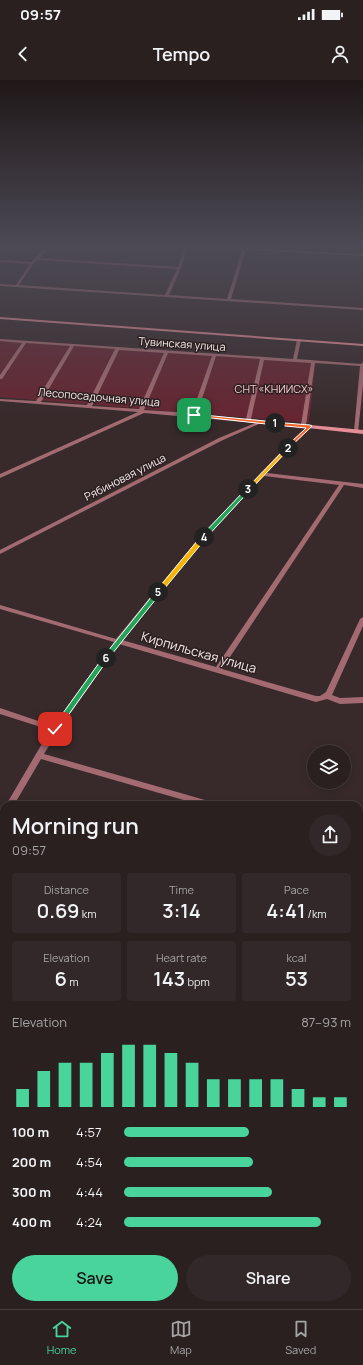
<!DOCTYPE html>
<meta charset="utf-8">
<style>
:root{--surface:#2a2020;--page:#322829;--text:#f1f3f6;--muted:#a5a3a5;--line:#463e3e;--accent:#49d49c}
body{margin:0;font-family:Manrope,sans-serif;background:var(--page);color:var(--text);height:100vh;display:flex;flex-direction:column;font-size:15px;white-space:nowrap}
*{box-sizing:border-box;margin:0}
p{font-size:13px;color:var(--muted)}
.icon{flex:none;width:22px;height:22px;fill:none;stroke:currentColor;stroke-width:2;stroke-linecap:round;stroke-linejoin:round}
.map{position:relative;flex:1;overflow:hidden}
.panel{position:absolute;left:0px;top:721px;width:363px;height:508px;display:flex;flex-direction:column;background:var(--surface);border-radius:12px 12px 0 0;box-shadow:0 2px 10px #0003,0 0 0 1px var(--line)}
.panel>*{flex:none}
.buttons{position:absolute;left:307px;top:665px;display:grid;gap:8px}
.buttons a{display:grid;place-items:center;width:44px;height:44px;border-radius:50%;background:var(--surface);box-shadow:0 2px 10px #0003,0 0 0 1px var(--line);font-size:20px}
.pin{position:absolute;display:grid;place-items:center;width:34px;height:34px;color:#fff;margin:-17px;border-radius:8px;box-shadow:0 2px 6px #0006}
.km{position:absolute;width:20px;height:20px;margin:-10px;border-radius:50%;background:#222;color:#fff;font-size:11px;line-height:20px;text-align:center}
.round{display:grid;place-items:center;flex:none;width:42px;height:42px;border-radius:21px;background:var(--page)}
.headline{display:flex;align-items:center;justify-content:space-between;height:68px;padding:0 12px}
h1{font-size:22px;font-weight:600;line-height:30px}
.stats{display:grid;grid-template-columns:repeat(3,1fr);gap:6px;height:68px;padding:4px 12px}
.stats div{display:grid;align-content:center;border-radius:4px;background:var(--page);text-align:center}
.stats b{font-size:20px;font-weight:600}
.stats small{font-size:11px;font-weight:400}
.stats p{font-size:11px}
.chart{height:112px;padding:8px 12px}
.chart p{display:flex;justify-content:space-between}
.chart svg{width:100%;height:72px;margin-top:4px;stroke:var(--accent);stroke-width:6}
.action{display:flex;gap:8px;margin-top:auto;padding:8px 12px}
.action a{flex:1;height:46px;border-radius:24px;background:var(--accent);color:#111;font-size:16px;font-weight:600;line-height:46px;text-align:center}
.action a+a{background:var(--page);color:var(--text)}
ul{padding:0 12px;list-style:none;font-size:13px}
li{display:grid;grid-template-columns:64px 48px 1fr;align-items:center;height:30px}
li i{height:10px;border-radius:5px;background:var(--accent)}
.status{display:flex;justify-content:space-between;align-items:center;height:28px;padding:0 20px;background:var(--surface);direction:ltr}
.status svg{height:11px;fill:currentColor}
header{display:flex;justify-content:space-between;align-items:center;height:52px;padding:0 12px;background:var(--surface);font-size:18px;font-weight:600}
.menu{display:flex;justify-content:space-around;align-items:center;height:56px;border-top:1px solid var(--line);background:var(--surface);font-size:11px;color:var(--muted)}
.menu a{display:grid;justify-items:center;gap:2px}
.menu .on{color:var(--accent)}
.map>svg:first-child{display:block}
.green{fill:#652631}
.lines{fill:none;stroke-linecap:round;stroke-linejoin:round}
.street{fill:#a36b71;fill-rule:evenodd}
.secondary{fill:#e58d97;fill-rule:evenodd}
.highway{fill:#ececec;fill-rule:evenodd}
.split-1{fill:#f0652b;stroke:#fff}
.split-2{fill:#f0652b;stroke:#fff}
.split-3{fill:#f5b400;stroke:#fff}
.split-4{fill:#22a559;stroke:#fff}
.split-5{fill:#f5b400;stroke:#fff}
.split-6{fill:#22a559;stroke:#fff}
.split-7{fill:#22a559;stroke:#fff}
.labels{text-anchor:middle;stroke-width:3;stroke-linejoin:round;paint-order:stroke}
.far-street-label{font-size:11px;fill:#f3eaea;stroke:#2e2021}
.far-park-label{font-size:11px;fill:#f6c8cc;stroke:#2e2021}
.street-label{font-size:13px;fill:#f3eaea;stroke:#2e2021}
</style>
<div class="status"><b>09:57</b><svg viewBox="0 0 49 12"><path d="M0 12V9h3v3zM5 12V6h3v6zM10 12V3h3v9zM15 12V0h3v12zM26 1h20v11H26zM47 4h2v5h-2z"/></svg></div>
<header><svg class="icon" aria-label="back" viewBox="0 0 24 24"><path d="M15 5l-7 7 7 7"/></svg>Tempo<svg class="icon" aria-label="person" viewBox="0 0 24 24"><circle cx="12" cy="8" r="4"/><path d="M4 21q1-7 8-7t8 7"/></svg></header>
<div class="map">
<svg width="363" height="1229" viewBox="0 0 363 1229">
<rect width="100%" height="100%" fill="#382a2b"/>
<path class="green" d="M0,259L316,281L309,343L0,317Z"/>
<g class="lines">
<path class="street" d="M45,166H49L40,178L178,187L184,166H188L181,188L169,215L227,219L242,170L196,167L194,166H214L363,174V176L246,170L231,219L363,228V230L0,206V204L16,205L30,184L0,182V180L31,182L36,178ZM38,180L177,189L165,215L19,205L33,184Z
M0,259L293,279L297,260L299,259L301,260L297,279L361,284L363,282V305L358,352L354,351L360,286L315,283L306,345L312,347L295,363L267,393L363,404V408L344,405L222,589L316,616H320L326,612L360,539L363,537V546L332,615L340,618L363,617V623L340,624L327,619L316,622L119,564L58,651L44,674L212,722L215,723L216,725H201L41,679L14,725H6L50,650L0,634V628L53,646L114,562L0,529V525L116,559L194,464L291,361L306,348L261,343L223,360L0,474V470L219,358L255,343L144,333L0,398V394L138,332L0,321V319L36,321L70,266L26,263L2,299H0V295L22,263L0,261ZM74,266L115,269L87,325L41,322ZM119,270L164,273L139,329L92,326ZM168,273L212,276L192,333L144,330ZM216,276L260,279L246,339L197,334ZM264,280L311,283L301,345L251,339ZM264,396L339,405L216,587L122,560L198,466Z
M4,732V742L3,744L0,745V735L1,733Z
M0,795L4,797V805L0,803Z
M359,797L363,798V806L359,805Z
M359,922L363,924V934L359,932Z
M0,927L4,928V938L0,937Z"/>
<path class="secondary" d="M0,237L363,264V266L0,239Z
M310,345L363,350V354L308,348L307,347Z"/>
<path class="highway" d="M0,960L4,961V991L0,990Z
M359,1060L363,1061V1094L359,1093Z"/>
</g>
<linearGradient id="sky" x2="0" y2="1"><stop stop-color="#1f1718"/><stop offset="0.49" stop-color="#4d4a55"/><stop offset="1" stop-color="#4d4a55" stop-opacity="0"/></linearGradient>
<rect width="363" height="338" fill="url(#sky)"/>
<path class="split-1" d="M193,334L275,342L277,343L275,345L194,336Z"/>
<path class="split-2" d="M273,342L310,345L312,346L288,369L286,367L306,348L275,345Z"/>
<path class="split-3" d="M288,366L289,369L250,410H247V408Z"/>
<path class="split-4" d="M247,408L251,409L206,458H202V455Z"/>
<path class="split-5" d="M202,455L207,457L160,514H156V511Z"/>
<path class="split-6" d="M158,510L160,511V514L108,579H104V576L156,511Z"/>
<path class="split-7" d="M104,576H108L109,578L57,651H53V647Z"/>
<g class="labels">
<g class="far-street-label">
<text transform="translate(182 264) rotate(4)" y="4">Тувинская улица</text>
<text transform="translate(99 317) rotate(5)" y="4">Лесопосадочная улица</text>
<text transform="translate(125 397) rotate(-27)" y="4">Рябиновая улица</text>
</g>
<g class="far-park-label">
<text x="274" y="313">СНТ «КНИИСХ»</text>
</g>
<g class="street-label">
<text transform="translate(199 572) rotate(16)" y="5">Кирпильская улица</text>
</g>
</g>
</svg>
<div class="buttons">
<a><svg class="icon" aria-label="layers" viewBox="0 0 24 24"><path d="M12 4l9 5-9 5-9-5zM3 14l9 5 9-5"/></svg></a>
</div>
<div class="pin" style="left:194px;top:335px;background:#1e9e55"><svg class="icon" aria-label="arrive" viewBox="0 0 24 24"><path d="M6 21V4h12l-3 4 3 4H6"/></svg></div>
<div class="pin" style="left:55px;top:649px;background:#d93025"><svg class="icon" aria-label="check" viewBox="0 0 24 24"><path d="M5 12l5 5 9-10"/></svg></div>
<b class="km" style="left:275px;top:343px">1</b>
<b class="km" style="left:288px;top:368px">2</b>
<b class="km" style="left:248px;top:409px">3</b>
<b class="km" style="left:204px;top:457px">4</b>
<b class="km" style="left:158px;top:512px">5</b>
<b class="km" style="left:106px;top:578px">6</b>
<section class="panel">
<div class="headline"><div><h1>Morning run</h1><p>09:57</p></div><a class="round"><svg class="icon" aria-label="share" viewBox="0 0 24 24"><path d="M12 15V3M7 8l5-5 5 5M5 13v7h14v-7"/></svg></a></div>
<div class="stats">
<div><p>Distance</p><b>0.69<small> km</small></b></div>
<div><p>Time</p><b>3:14</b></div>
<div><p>Pace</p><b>4:41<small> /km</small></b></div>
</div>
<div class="stats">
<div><p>Elevation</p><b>6<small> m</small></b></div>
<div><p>Heart rate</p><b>143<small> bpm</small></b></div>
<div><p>kcal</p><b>53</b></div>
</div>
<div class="chart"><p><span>Elevation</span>87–93 m</p>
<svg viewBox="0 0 160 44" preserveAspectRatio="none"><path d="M5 44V33M15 44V22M25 44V17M35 44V17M45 44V11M55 44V6M65 44V6M75 44V11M85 44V17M95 44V27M105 44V27M115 44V27M125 44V27M135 44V33M145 44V38M155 44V38"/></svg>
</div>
<ul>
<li><b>100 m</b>4:57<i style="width:55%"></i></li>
<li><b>200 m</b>4:54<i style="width:57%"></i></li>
<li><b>300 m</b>4:44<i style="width:65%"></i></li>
<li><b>400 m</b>4:24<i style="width:87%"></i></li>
</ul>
<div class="action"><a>Save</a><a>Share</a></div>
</section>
</div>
<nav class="menu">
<a class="on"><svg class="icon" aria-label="home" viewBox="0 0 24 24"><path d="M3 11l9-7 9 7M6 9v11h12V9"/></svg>Home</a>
<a><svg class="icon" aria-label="map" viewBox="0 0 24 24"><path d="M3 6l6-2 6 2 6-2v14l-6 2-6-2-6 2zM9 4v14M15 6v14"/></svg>Map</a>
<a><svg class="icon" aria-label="saved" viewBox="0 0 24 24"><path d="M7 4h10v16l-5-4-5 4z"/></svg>Saved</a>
</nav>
